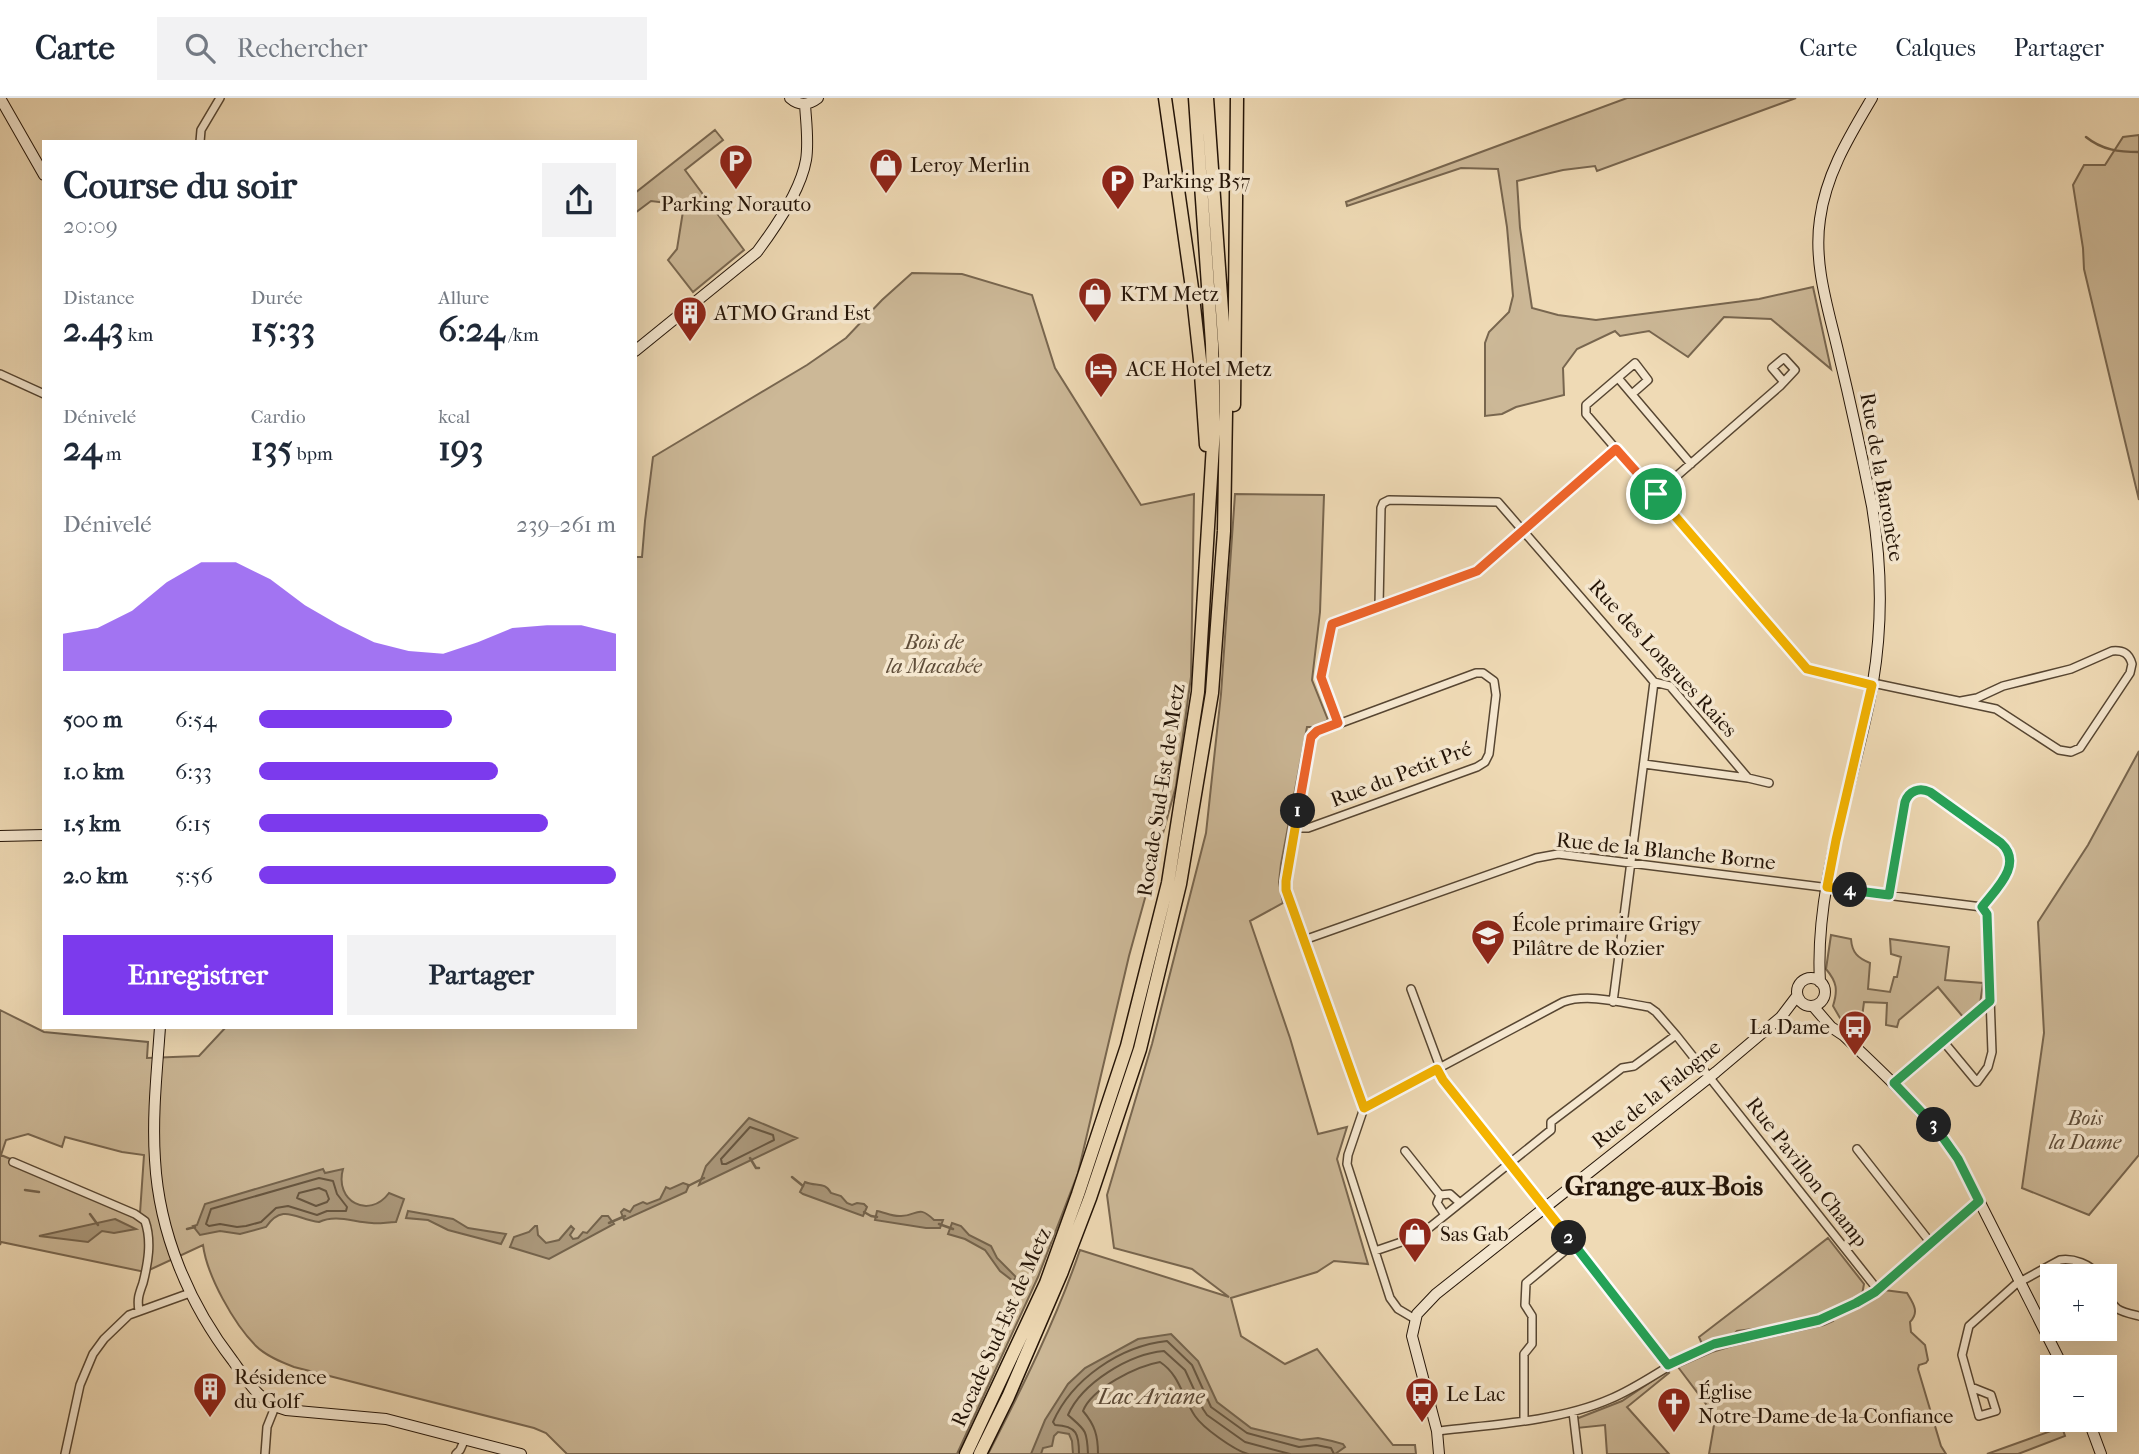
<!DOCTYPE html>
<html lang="fr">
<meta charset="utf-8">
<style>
:root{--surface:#fff;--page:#f2f2f3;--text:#1f2937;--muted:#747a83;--line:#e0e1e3;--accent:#7c3aed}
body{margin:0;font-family:"IM FELL French Canon",serif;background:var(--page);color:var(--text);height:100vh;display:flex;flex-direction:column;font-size:26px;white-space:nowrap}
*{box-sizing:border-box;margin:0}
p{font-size:23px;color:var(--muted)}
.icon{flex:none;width:38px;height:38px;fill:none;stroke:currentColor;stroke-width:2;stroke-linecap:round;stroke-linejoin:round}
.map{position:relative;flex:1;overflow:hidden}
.details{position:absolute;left:42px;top:42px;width:595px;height:889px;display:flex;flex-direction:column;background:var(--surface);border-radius:0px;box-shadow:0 7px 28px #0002}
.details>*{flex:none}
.tools{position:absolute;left:2040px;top:1166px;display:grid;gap:14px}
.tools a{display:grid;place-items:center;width:77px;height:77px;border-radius:0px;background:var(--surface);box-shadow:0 7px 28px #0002;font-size:35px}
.pin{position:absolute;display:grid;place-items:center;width:60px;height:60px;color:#fff;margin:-30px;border:4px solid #fff;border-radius:50%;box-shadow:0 2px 7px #0007}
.km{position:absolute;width:35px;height:35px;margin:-18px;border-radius:50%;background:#222;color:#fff;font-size:19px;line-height:35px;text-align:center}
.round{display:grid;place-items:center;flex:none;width:74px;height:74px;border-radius:0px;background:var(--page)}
.summary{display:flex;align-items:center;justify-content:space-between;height:119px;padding:0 21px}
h1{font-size:38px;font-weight:700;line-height:52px}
.figures{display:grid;grid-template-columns:repeat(3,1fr);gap:10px;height:119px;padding:7px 21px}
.figures div{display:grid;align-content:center}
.figures b{font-size:35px;font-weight:700}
.figures small{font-size:19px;font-weight:400}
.figures p{font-size:19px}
.chart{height:196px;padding:14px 21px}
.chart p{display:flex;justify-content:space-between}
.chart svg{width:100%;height:126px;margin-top:7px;fill:var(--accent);opacity:.7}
.action{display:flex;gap:14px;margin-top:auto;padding:14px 21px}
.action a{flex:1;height:80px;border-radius:0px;background:var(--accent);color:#fff;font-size:28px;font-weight:700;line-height:80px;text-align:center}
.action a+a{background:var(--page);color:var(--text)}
ul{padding:0 21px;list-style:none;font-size:23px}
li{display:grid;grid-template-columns:112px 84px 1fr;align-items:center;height:52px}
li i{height:18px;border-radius:9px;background:var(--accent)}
header{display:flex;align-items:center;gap:42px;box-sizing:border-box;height:98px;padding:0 35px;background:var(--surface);border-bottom:2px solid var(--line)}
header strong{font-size:33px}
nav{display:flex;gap:38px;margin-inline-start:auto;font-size:24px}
.search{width:490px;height:63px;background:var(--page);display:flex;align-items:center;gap:18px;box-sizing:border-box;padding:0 24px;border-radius:0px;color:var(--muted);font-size:26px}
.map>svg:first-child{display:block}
.green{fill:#ccb897;stroke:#78664f;stroke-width:2;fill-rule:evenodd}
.water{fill:#aa977a;stroke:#74634c;stroke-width:2}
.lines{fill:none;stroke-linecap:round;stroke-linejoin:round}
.shore{stroke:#675640;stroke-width:2}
.stream{stroke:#74634c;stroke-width:2.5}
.street-casing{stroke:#574632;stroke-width:10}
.secondary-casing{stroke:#241407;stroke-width:12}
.highway-casing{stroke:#241407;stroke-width:15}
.street{stroke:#f5e7cf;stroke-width:7}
.secondary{stroke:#f5e7cf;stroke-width:10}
.highway{stroke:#efdab5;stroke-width:12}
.split-1-casing{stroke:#fff;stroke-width:14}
.split-2-casing{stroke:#fff;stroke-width:14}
.split-3-casing{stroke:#fff;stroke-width:14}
.split-4-casing{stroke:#fff;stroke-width:14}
.split-5-casing{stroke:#fff;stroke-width:14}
.split-1{stroke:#f0652b;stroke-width:9}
.split-2{stroke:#f5b400;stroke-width:9}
.split-3{stroke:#22a559;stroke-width:9}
.split-4{stroke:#22a559;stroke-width:9}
.split-5{stroke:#f5b400;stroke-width:9}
.labels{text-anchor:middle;stroke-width:7;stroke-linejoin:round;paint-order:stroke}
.poi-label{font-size:21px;fill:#241407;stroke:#f5e7cf;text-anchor:start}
.street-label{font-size:21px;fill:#241407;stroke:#f5e7cf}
.park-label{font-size:21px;font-style:italic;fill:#5f4d39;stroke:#f5e7cf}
.water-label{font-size:23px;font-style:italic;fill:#5a4835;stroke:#f5e7cf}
.district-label{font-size:28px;font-weight:bold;fill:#241407;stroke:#f5e7cf}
</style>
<header>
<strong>Carte</strong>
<div class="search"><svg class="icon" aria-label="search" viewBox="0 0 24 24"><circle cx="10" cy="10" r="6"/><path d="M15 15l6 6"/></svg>Rechercher</div>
<nav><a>Carte</a><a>Calques</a><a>Partager</a></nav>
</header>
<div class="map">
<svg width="2139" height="1356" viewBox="0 0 2139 1356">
<rect width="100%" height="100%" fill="#efdab5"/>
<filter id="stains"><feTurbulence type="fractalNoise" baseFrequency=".00286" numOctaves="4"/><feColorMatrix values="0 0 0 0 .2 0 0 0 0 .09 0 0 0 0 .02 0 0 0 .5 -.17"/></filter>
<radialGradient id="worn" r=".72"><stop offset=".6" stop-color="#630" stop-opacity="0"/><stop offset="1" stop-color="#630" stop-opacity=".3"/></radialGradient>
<path class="green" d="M1627,0H1796L1597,73L1595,68L1563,72L1517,83L1520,130L1532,210L1558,217L1596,222L1759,201L1813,189L1831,271L1771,221L1724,219L1688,259L1649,233L1620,238L1615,233L1577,251L1563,270L1564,297L1516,309L1502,316L1485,318V245L1489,234L1509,214L1513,198L1507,129L1498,71L1461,70L1347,108L1346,104Z
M715,32L723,42L685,72L744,152L693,194L668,162L677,151L684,107L651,103L635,115V95Z
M2139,37V402L2084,171L2083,150L2073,87L2084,67H2105L2123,39Z
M912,175L962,176L1032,197L1055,270L1141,407L1194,396L1191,579L1176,688L1129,858L1078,1075L1038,1179L957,1356H567L546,1335L534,1330L294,1269C281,1264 266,1258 256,1248C234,1226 207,1178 203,1147L145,1174L1,1144L0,1147V912L44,934L148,944L147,960L199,958L226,929H635V459H642L645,423L653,359L807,267L846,240L882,202ZM28,1036L62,1049L65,1039L122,1054L144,1057L140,1115L1,1057L6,1042Z
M1235,396L1324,397L1320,514L1312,582L1328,622L1315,629H1307L1281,766L1279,784L1283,805L1250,823L1290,940L1318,1036L1347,1029L1337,1061L1368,1166L1334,1163L1317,1174L1231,1200L1241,1238L1285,1266L1317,1251L1393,1347H1415L1416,1356H988C1022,1290 1056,1222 1080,1152L1229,1199L1192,1171L1114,1150L1107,1097L1152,946L1206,735L1221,596Z
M2139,653V1057L2089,1117L2022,1090L2044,935L2038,824L2088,747Z
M1831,837L1851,841C1852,855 1858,860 1870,865L1868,891L1890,894L1894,879H1897L1901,859L1891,856L1890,841L1949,849L1945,882L1983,885L1980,906L1963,919L1938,889L1899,922L1897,929L1886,927L1887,905L1864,904L1859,942L1840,920L1833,908C1838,892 1837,884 1826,871Z
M1828,1140L1864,1186L1862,1197L1822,1216L1776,1228L1737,1233L1733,1237L1702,1246L1699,1239Z
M1884,1192L1907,1195C1913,1205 1920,1214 1910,1224L1911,1234L1925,1247L1928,1262L1926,1265L1919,1267L1918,1271L1941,1348L1946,1356H1709L1714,1327L1718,1322L1678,1269L1712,1254L1732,1248L1824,1227L1833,1223L1832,1221L1879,1193Z
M1667,1273L1669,1275L1627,1309L1669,1356H1607L1605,1327L1577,1330L1576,1321L1622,1303Z
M2062,1329L2065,1338L2018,1356H1987Z"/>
<path class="water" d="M749,1020L797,1040L699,1087L706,1068Z
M323,1071L325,1075L343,1071C334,1103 369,1122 389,1095L404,1101L396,1124C388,1124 379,1126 372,1125C353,1124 336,1116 319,1124C297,1122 283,1104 266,1129L240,1136L220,1133L200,1137L193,1128L197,1127L205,1106Z
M805,1084C816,1089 825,1083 831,1095L841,1098L847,1105L852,1107L857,1105L864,1106L867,1109L863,1118L803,1096L800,1094Z
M683,1085L689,1087L686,1094L624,1122L621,1114L624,1111L630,1114L634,1108L643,1104L647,1106L660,1101L666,1089L670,1091Z
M408,1113L453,1121L468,1130L506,1136L501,1146L448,1132L428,1122L406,1120Z
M877,1113C884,1114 893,1119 901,1118C917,1118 918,1106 934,1122H943L940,1130H926L875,1122Z
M602,1118H608L614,1126L549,1161L510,1149L514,1139L529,1134L535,1128H537L538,1137L546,1145L559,1142L571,1128L574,1131L570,1137L573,1141L578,1140L583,1134L587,1135Z
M115,1121L136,1131L114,1135L102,1133L88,1144L39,1138Z
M952,1125L961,1128L969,1137L991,1148L997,1160L1016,1179L1013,1183L1000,1173L985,1152L965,1141L948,1136Z
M1171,1236L1198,1263L1217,1304L1251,1330L1301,1342L1318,1340L1332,1343L1343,1346L1345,1349L1335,1356H1073L1072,1343L1069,1336L1058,1334L1054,1338L1052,1348L1043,1350L1041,1356H1031L1045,1322L1068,1286L1085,1270L1138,1241Z"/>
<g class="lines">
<path class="shore" d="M750,1029L773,1037L774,1042L726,1066H722L721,1061Z
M319,1080L333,1083L337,1096L347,1109L346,1113H327L317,1117L288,1108L276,1110L261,1124L246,1128L237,1129L220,1126L209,1128L206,1126L211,1111Z
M319,1090L326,1093L329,1101L327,1104L316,1108L297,1100L299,1095Z
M1079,1356C1079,1336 1077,1328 1055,1327L1053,1324C1072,1281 1120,1248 1167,1243L1192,1267L1211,1309L1247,1335L1299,1349L1316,1347L1331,1350L1334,1356
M1088,1356C1087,1331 1085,1332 1068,1317C1082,1285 1129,1256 1164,1253L1185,1272L1203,1311L1207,1317L1245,1344L1290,1356
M1098,1356C1098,1338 1095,1327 1083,1313C1092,1290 1137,1268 1160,1264C1180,1277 1182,1299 1195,1318C1203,1330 1234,1352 1248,1356"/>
<path class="stream" d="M2086,39C2102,52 2119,54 2139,54
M750,1060L756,1070H759
M792,1079L803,1088
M688,1088L704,1080
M25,1092L39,1094
M864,1114L871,1118L877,1119
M90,1116L98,1127
M609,1125L625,1118
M939,1126L953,1131
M187,1131L195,1129"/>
<g class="street-casing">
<path id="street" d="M200,44L201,32L220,0
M0,276L44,296
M1618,280L1691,366
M1616,351L1586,316V307L1635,265L1648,282L1632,296
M1656,396L1780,288L1795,272L1784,260L1772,270L1783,283
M1379,508L1381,410L1383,405L1389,402L1498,404L1649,578L1654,584L1670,588L1748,680
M1873,585L1996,611L2059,652L2071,654L2080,650L2130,575L2132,566C2129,555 2123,552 2112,553L2071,571L2003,588L1977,600L1961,603
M1338,625L1321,579L1332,526L1477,473L1616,351L1807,571L1872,587
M1644,666L1748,680L1769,685
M1295,730H1308L1477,669L1485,664L1489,656L1496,597L1494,583L1483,575H1476L1314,635L1311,639L1286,784V792L1364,1010L1348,1057L1347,1066L1390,1200L1398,1211L1415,1221
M1889,797L1905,704C1909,694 1916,691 1926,692L2008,751C2016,773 1995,792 1982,809
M1304,842L1536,760L1558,756L1982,809
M1411,891L1440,969
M1613,904L1654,584
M1943,943L1977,984L1988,969L1992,954L1987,816L1982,809
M1437,971L1443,982L1668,1267
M1894,985L1990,903
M1364,1010L1563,904C1588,895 1623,905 1649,909L1656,914L1676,937L1877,1191
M1857,1051L1930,1144
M1405,1053L1440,1097
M13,1064L135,1116L145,1123C152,1143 148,1165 143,1185C139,1196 137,1201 139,1213
M1445,1117L1437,1105L1440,1097L1450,1096L1460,1105
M1375,1153L1419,1138L1551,1032V1024L1622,970L1634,968L1676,937
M2105,1193C2115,1213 2118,1213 2139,1218
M1971,1289L1991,1297L1996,1313L1979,1318L1962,1257L1969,1228L2016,1186L2060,1162C2073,1160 2091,1166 2098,1178
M1573,1314L1578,1356
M1524,1322V1256L1532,1246V1218L1525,1207L1526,1185L1573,1146
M1437,1333C1491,1327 1560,1323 1610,1301C1646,1286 1675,1260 1713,1246C1747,1235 1783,1232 1817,1222C1838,1216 1857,1205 1875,1193L1979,1103
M65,1356L80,1287L93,1256L104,1241L129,1217L190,1195
M265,1356L267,1329L275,1309
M456,1356L460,1352L465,1341"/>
</g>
<g class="secondary-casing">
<path id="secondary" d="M0,0L44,77
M790,0C799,8 809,7 818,0
M635,253L757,154C775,130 801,91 806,62C809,44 806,24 805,6
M0,738L44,737
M1797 894a14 14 0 1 1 28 0a14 14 0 1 1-28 0Z
M1820,884C1814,783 1856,682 1873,584C1883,524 1882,468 1872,408C1862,358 1851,307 1839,257C1829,213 1813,167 1820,121C1826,76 1849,39 1872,0
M1813,908L1831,929L1843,937C1885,977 1925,1013 1958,1061L2063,1269
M160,929C157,973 152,1018 155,1062C159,1135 189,1206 233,1263C248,1284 260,1305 286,1312L386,1321L521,1356
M2088,1321L2101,1356
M1439,1356L1437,1333L1412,1238L1417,1216L1436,1196L1716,974L1781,919L1797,898"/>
</g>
<g class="highway-casing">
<path id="highway" d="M1165,0L1192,190L1200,262L1206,347
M1234,307L1237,0
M966,1356L1046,1185L1078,1096L1127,948L1168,785L1198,594L1214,330L1212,246L1195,0
M980,1356L1008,1299L1061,1176L1090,1100L1140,951L1180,786L1212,595L1224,433L1226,314L1225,255L1207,0"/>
</g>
<use href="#street" class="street"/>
<use href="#secondary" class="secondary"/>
<use href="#highway" class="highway"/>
</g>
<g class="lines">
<g class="split-1-casing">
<path id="split-1" d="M1298,713L1311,639L1317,633L1338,625L1321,579L1332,526L1477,473L1616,351L1656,396"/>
</g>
<g class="split-2-casing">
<path id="split-2" d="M1298,713L1286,783V792L1364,1010L1437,971L1443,982L1569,1140"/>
</g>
<g class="split-3-casing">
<path id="split-3" d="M1569,1140L1668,1267L1714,1246L1819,1222L1856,1205L1875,1194L1979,1103L1958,1061L1934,1027"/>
</g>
<g class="split-4-casing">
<path id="split-4" d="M1850,792L1889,797L1905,704C1909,693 1919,689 1930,694L2001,745C2024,766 1996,791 1982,809L1987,816L1990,903L1894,985L1934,1027"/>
</g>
<g class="split-5-casing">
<path id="split-5" d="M1656,396L1807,571L1872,587L1836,742L1827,789L1850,792"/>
</g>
<use href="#split-1" class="split-1"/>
<use href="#split-2" class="split-2"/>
<use href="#split-3" class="split-3"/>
<use href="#split-4" class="split-4"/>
<use href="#split-5" class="split-5"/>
</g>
<defs>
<g id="parking-pin" transform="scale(1.75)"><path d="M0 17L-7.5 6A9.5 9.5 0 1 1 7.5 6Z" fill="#8f2418" stroke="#f5e7cf"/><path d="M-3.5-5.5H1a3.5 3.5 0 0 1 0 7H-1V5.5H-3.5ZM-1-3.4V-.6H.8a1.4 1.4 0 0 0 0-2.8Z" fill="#fff"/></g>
<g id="shop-pin" transform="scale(1.75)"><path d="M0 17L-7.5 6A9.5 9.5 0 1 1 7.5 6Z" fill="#8f2418" stroke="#f5e7cf"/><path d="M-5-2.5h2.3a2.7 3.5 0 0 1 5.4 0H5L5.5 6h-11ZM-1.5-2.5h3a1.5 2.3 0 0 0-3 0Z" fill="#fff"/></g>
<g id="building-pin" transform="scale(1.75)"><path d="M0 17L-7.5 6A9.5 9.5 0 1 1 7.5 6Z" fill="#8f2418" stroke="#f5e7cf"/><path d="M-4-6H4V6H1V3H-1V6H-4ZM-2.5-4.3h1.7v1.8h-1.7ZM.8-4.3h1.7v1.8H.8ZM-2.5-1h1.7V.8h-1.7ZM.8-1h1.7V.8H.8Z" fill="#fff"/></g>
<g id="hotel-pin" transform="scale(1.75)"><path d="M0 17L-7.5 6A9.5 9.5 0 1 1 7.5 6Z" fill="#8f2418" stroke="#f5e7cf"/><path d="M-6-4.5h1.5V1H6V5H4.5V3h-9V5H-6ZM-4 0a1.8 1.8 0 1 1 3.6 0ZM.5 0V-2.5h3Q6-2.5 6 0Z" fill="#fff"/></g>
<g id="school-pin" transform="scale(1.75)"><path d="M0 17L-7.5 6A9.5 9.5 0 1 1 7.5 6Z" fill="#8f2418" stroke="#f5e7cf"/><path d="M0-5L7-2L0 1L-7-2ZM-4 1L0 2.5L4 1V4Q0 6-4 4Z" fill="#fff"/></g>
<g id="bus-pin" transform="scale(1.75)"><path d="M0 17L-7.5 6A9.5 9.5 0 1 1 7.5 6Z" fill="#8f2418" stroke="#f5e7cf"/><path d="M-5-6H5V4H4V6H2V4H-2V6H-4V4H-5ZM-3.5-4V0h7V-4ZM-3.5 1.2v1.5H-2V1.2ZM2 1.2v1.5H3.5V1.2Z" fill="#fff"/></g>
<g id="church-pin" transform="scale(1.75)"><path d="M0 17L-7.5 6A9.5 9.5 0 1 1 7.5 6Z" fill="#8f2418" stroke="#f5e7cf"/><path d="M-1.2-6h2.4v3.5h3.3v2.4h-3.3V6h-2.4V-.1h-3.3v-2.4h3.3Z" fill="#fff"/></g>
</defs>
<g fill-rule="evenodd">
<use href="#parking-pin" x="736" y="63"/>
<use href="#shop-pin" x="886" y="67"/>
<use href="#parking-pin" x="1118" y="83"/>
<use href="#shop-pin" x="1095" y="196"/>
<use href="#building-pin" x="690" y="215"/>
<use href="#hotel-pin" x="1101" y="271"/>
<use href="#school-pin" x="1488" y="838"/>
<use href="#bus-pin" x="1855" y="929"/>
<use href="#shop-pin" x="1415" y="1136"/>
<use href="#building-pin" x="210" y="1291"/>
<use href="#bus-pin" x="1422" y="1296"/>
<use href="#church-pin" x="1674" y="1306"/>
</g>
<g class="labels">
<g class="poi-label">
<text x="910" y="74">Leroy Merlin</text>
<text x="1142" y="90">Parking B57</text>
<text x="736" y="113" text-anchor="middle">Parking Norauto</text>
<text x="1120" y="203">KTM Metz</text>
<text x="714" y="222">ATMO Grand Est</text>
<text x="1126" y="278">ACE Hotel Metz</text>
<text x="1512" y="833">École primaire Grigy<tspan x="1512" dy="24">Pilâtre de Rozier</tspan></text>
<text x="1830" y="936" text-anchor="end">La Dame</text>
<text x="1440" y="1143">Sas Gab</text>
<text x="234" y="1286">Résidence<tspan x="234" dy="24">du Golf</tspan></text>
<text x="1698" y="1301">Église<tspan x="1698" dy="24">Notre-Dame-de-la-Confiance</tspan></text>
<text x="1446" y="1303">Le Lac</text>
</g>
<g class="street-label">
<text transform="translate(1882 379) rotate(80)" y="7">Rue de la Baronète</text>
<text transform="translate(1663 560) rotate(47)" y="7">Rue des Longues Raies</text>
<text transform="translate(1401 676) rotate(-21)" y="7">Rue du Petit Pré</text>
<text transform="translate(1161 692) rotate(-81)" y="7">Rocade Sud-Est de Metz</text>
<text transform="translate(1666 753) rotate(6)" y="7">Rue de la Blanche Borne</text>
<text transform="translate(1656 996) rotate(-39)" y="7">Rue de la Falogne</text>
<text transform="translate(1807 1074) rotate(52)" y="7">Rue Pavillon Champ</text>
<text transform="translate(1001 1229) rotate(-66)" y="7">Rocade Sud-Est de Metz</text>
</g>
<g class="park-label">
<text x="934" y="551">Bois de<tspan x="934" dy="24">la Macabée</tspan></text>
<text x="2085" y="1027">Bois<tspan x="2085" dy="24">la Dame</tspan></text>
</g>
<g class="water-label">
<text x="1151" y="1306">Lac Ariane</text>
</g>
<g class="district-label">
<text x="1664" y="1097">Grange-aux-Bois</text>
</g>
</g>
<rect width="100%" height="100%" filter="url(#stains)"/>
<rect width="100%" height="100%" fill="url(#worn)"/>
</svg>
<div class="tools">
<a>+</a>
<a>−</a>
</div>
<div class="pin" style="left:1656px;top:396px;background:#1e9e55"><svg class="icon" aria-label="arrive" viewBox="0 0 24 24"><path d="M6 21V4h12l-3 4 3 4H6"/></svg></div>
<b class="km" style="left:1298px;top:713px">1</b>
<b class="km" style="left:1569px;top:1140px">2</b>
<b class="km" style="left:1934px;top:1027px">3</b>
<b class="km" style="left:1850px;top:792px">4</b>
<section class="details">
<div class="summary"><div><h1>Course du soir</h1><p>20:09</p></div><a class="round"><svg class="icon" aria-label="share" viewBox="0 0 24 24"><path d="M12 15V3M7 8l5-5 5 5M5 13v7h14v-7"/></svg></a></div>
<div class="figures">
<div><p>Distance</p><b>2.43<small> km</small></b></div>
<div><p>Durée</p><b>15:33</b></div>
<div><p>Allure</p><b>6:24<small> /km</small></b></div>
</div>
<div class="figures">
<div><p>Dénivelé</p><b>24<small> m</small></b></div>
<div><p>Cardio</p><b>135<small> bpm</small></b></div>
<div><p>kcal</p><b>193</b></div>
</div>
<div class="chart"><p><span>Dénivelé</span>239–261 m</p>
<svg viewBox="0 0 160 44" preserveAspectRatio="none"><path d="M0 44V31L10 29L20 23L30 13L40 6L50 6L60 12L70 21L80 28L90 34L100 37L110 38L120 34L130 29L140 28L150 28L160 31V44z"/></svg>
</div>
<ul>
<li><b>500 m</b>6:54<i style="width:54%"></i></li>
<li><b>1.0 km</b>6:33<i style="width:67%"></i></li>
<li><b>1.5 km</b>6:15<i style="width:81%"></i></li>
<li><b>2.0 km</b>5:56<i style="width:100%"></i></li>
</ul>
<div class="action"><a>Enregistrer</a><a>Partager</a></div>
</section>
</div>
